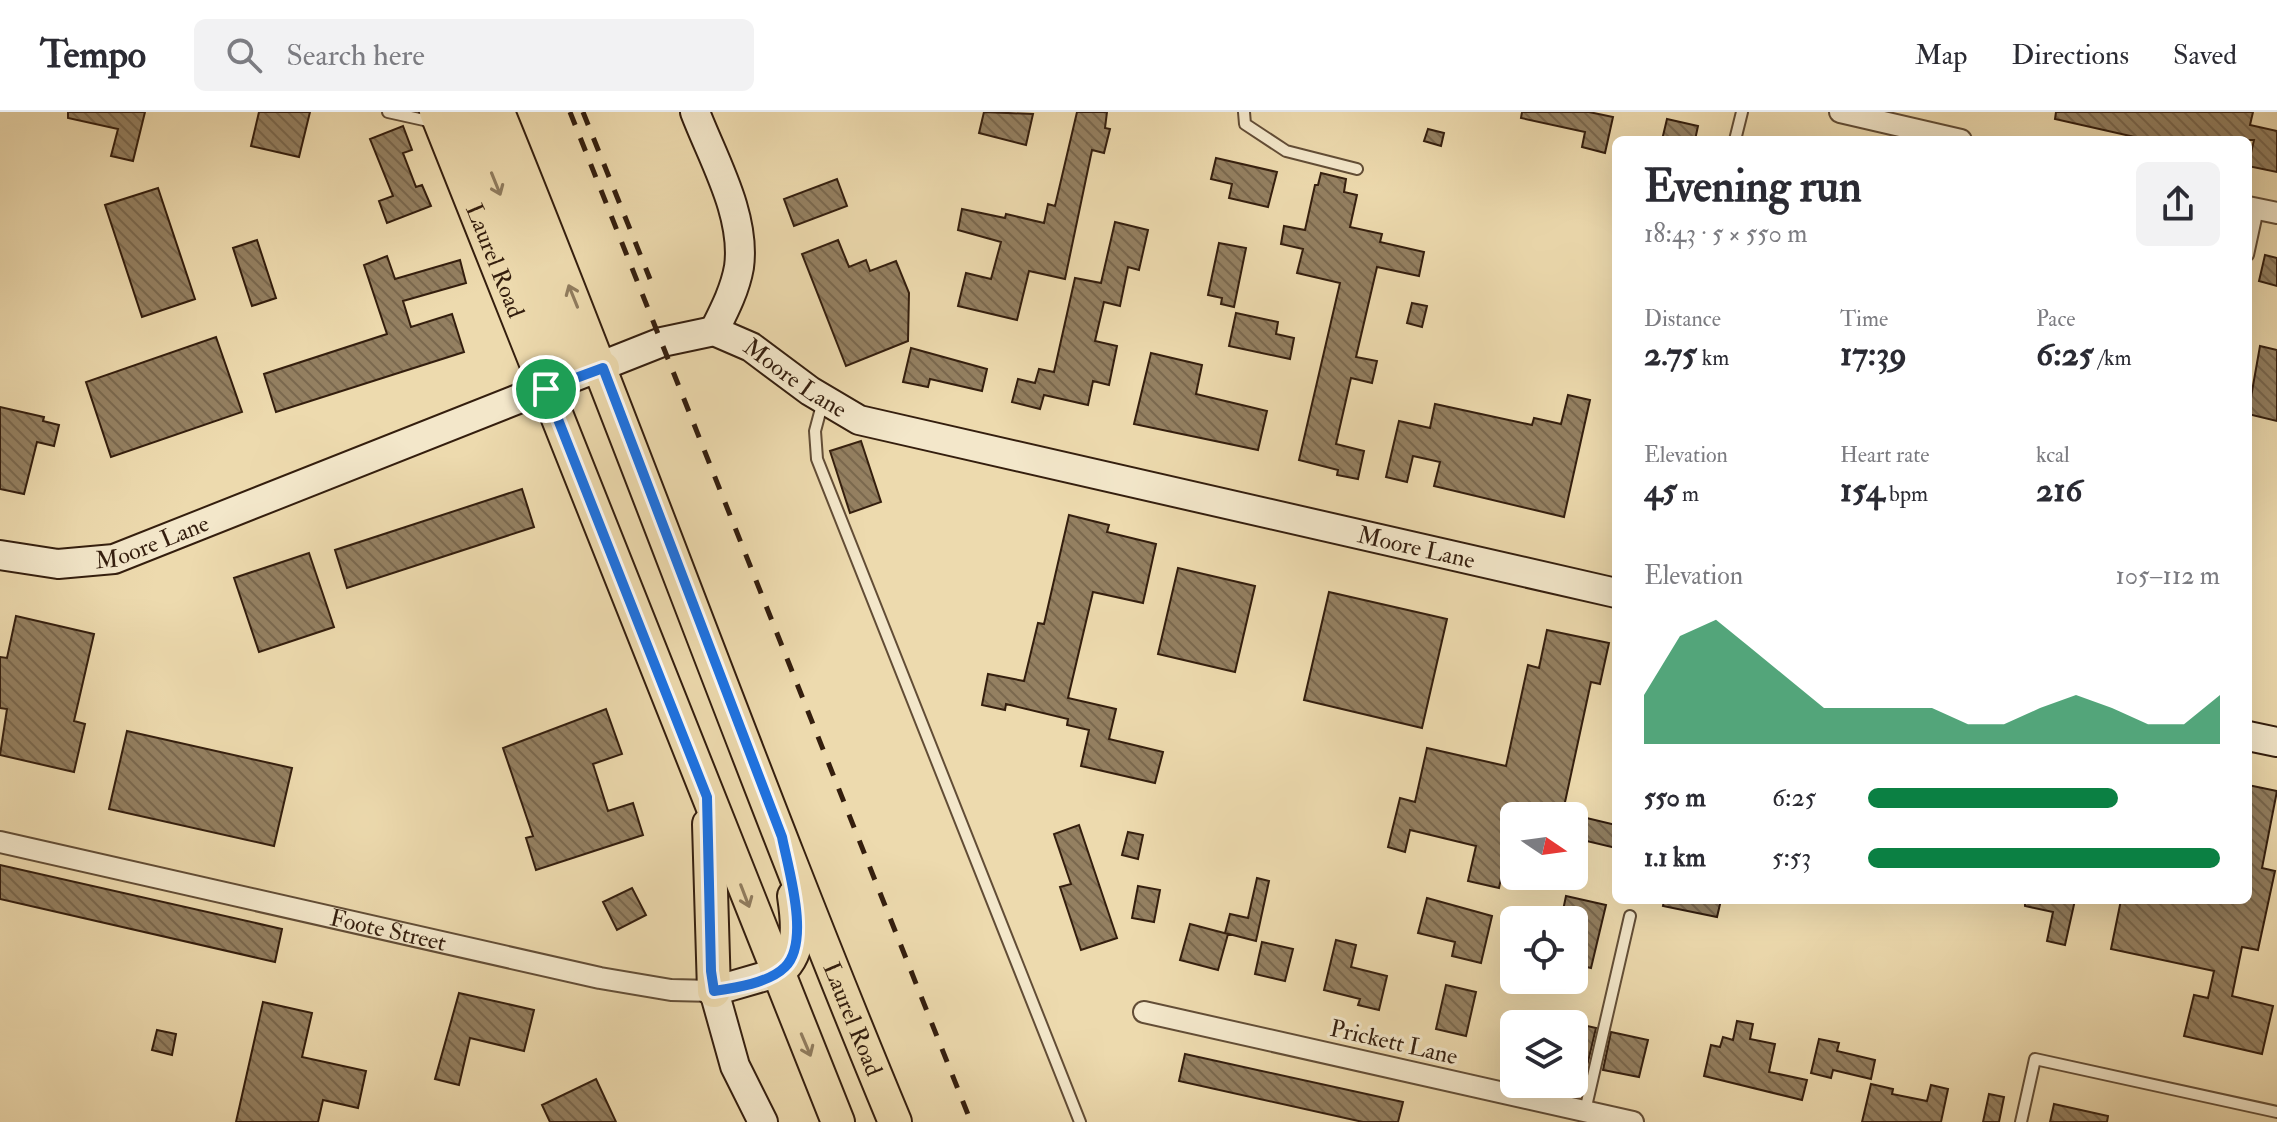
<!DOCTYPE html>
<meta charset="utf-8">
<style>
:root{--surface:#fff;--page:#f2f2f3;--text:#2b2b33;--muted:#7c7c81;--line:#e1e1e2;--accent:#0b8043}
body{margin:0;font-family:"IM FELL Double Pica",serif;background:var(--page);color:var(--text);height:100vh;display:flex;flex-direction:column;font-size:30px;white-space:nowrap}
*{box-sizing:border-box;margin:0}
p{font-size:26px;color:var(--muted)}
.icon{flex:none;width:44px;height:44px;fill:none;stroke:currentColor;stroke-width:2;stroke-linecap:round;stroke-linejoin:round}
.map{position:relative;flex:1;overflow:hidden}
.details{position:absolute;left:1612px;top:24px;width:640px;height:768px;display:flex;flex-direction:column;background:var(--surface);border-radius:12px;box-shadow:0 8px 32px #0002}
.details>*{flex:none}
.needle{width:52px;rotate:103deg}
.buttons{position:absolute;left:1500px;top:690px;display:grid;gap:16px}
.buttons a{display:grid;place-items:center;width:88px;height:88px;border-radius:12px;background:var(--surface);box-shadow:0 8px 32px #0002;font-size:40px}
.pin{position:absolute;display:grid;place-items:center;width:68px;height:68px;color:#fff;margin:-34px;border:4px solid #fff;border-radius:50%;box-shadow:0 2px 8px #0007}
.round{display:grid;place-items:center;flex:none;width:84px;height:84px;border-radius:12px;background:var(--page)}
.summary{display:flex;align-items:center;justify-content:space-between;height:136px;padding:0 32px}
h1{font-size:44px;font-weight:800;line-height:60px}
.stats{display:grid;grid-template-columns:repeat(3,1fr);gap:12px;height:136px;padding:8px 32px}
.stats div{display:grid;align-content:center}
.stats b{font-size:34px;font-weight:800}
.stats small{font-size:22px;font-weight:400}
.stats p{font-size:22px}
.chart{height:224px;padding:16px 32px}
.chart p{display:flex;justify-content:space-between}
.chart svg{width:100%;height:144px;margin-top:8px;fill:var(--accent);opacity:.7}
ul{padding:0 32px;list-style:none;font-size:26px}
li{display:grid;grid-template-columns:128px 96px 1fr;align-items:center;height:60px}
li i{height:20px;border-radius:10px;background:var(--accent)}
header{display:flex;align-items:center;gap:48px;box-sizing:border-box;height:112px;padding:0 40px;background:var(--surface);border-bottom:2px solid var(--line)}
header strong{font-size:38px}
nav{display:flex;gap:44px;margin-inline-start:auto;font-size:28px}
.search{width:560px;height:72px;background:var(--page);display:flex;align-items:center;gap:20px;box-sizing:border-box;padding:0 28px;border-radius:12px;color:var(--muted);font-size:30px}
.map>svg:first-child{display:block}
.building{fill:url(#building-back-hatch);stroke:#341e0e;stroke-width:2}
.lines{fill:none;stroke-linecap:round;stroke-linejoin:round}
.lane-casing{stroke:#624d36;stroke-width:14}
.street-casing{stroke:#624d36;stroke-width:24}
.secondary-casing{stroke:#341e0e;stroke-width:32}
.primary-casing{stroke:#341e0e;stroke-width:36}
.lane{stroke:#f3e7ca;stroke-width:10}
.street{stroke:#f3e7ca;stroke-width:20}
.secondary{stroke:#f3e7ca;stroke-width:28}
.primary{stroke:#eddaae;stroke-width:32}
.rail{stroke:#341e0e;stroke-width:5;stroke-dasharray:14 14;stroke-linecap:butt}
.oneway{stroke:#907c5e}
.route-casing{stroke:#fff;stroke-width:16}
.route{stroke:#1a73e8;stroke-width:10}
.labels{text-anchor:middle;stroke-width:6;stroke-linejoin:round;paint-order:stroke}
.street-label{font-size:24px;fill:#341e0e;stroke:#f3e7ca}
</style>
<header>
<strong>Tempo</strong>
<div class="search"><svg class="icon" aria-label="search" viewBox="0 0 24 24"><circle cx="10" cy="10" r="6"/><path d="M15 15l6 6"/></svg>Search here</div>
<nav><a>Map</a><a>Directions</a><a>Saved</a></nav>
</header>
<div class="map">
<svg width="2277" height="1010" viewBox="0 0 2277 1010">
<defs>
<pattern id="building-back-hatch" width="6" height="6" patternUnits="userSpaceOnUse" patternTransform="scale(2)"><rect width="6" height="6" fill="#948061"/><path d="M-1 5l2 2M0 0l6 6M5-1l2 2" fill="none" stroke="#7a684e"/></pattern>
</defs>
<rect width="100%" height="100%" fill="#eddaae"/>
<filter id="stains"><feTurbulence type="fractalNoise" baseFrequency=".0025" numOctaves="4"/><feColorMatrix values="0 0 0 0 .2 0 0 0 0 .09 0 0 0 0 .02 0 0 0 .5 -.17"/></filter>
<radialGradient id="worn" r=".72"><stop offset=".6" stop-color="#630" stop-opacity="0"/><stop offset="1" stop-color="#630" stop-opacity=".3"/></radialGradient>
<path class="building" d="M68,0H145L133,49L111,44L118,17L68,6Z
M259,0H310L299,45L251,34Z
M984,0L1033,2L1026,33L979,21Z
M1077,0H1107L1105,16L1110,17L1104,41L1092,38L1065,167L1029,159L1017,208L958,194L966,161L991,167L1001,130L958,118L962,97L1005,106L1006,102L1044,111L1048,92L1055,94Z
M1522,0H1589L1613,5L1605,41L1582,35L1585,20L1521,6Z
M2056,0H2253L2250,13L2277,19V60L2248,54L2254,28H2148L2055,7Z
M1667,7L1698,14L1695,28H1662Z
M403,14L412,38L403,41L416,75L422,73L431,94L387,111L379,89L393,84L370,27Z
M1428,17L1444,21L1441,34L1424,29Z
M1216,46L1277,60L1268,95L1229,86L1232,72L1211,67Z
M1321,61L1346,67L1344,80L1357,83L1350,115L1382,122L1380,130L1424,140L1419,164L1377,155L1356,245L1377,249L1372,271L1351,266L1336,332L1364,339L1358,367L1337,363L1338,358L1299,348L1340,171L1297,161L1303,137L1281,132L1284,114L1305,118L1315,73H1318Z
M837,67L847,94L794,114L784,87Z
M158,76L195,187L142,205L105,93Z
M1115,110L1148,118L1139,158L1128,155L1120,194L1104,190L1095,229L1117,234L1109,273L1093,269L1088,293L1044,283L1040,297L1012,290L1018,267L1035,271L1039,257L1054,260L1075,166L1101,171Z
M257,128L276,186L252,194L233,136Z
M838,128L849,155L866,148L870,159L896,149L909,181L908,229L846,254L802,142Z
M1219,131L1246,136L1234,195L1221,192L1222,186L1208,183Z
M2265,143L2277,146V174L2259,169Z
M387,144L395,167L460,148L466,171L403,189L411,215L452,202L464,240L276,300L264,262L387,222L364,153Z
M1412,191L1427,194L1422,215L1407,211Z
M1236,201L1278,210L1276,222L1294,226L1290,247L1229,234Z
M216,225L242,300L111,345L86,270Z
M2260,234L2277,238V309L2248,302Z
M911,236L987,257L982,279L930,267L928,275L903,270Z
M1151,241L1202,253L1196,282L1267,299L1258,338L1134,312Z
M1568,283L1590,288L1564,405L1434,374L1440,350L1413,344L1407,370L1386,365L1399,309L1430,316L1435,292L1532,313L1534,306L1561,312Z
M0,295L44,305L43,309L59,313L54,334L37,330L24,382L0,377Z
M861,329L881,390L850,401L830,339Z
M522,377L534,415L347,476L335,438Z
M1069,403L1109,413L1107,420L1156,432L1143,491L1093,480L1068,586L1116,597L1109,627L1163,640L1155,671L1081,654L1089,618L1067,613L1068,607L1006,592L1005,598L982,593L988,562L1024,569L1038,511L1044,512Z
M309,441L334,515L259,540L234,466Z
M1178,456L1255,474L1235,560L1158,542Z
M1329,480L1447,507L1422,616L1304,588Z
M16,504L94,522L74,609L85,612L74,660L0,643L7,597L0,596V545L7,546Z
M1547,518L1609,531L1600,572L1591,570L1562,704H1514L1499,776L1468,769L1476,734L1410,718L1405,740L1388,735L1400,686L1415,690L1427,636L1506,654L1528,553L1539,556Z
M606,597L622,642L593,652L608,699L633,691L643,723L536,758L526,726L533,724L503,636Z
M127,619L292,656L274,734L109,697Z
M2248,673L2277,679L2262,756L2275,759L2258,838L2242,835L2232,884L2273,894L2262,942L2184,924L2194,883L2208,886L2214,859L2111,837L2121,788H2248Z
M1574,703L1616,713V736L1574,726Z
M1079,713L1117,826L1081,838L1060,775L1071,772L1054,722Z
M1128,720L1143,723L1138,747L1122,743Z
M0,753L282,817L275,850L0,787Z
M1257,766L1269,769L1256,829L1225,821L1230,802L1248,806Z
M1138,774L1160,778L1154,810L1132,806Z
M632,776L646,803L617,818L603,790Z
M1566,784L1606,793L1591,856L1574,852V808H1561Z
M1427,786L1492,804L1481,851L1452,844L1455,830L1418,821Z
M1664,788H1721L1717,805L1663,794Z
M2025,788H2075L2065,833L2047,829L2053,800L2025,794Z
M1190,812L1228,822L1218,858L1180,848Z
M1336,828L1356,833L1351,855L1387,864L1379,898L1358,893L1360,887L1324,878Z
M1262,830L1293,837L1285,869L1255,862Z
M1446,873L1476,880L1466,924L1436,917Z
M459,881L534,898L524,939L470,926L459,973L435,967Z
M263,890L312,901L302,945L366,959L358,996L323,988L318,1010H236Z
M1737,909L1753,912L1750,927L1775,932L1769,960L1807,968L1802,988L1704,964L1711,933L1720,935L1723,925L1733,928Z
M1574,911L1596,916L1587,954L1574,951Z
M157,918L176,922L172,943L152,938Z
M1611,920L1648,928L1639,965L1603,958Z
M1819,927L1839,931L1837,939L1875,948L1871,967L1833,958L1831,966L1811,961Z
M1185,942L1403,990L1398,1010H1363L1179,969Z
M596,967L616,1010H550L542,993Z
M1871,972L1893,977L1892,982L1927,989L1931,973L1948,977L1941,1010H1862Z
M1989,982L2004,985L1999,1010H1983Z
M2054,992L2108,1004L2107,1010H2050Z"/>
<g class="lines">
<g class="lane-casing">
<path id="lane" d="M388,0L433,10
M1244,0L1245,12L1286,39L1357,57
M1735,28L1742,0
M2248,143L2258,97
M823,289L815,319L817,347L1080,1010
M1585,999L1630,804
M2021,1010L2035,947L2277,1000"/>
</g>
<g class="street-casing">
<g id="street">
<path d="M1840,0L1961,28"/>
<path d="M2248,95L2277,101"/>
<path id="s1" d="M0,730L600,866L671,878L714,879"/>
<path d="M1144,900L1633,1010"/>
</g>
</g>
<g class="secondary-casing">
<g id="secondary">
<path d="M695,0C713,47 746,103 739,155C735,178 724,199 714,219"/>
<path id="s2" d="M0,443L58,452L114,447L662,230L714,219L751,235L810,279L859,308L1616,481"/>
<path d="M2248,624L2277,630"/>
<path d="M763,1010L735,954L714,879L776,861"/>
</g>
</g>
<g class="primary-casing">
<g id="primary">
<path id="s3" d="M436,0L838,1010"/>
<path d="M466,0L560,232L603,256"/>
<path id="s4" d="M498,0C635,335 756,676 895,1010"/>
<path d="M709,712L714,879"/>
<path d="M776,861C802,844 798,811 794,784"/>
</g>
</g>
<use href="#lane" class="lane"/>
<use href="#street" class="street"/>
<use href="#secondary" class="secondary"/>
<use href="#primary" class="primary"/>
<path class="rail" d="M570,0L971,1010
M583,0L650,167"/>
</g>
<defs><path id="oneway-shaft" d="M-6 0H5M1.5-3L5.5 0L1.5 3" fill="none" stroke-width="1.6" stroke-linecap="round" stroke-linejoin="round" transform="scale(2)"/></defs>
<g class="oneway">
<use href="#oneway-shaft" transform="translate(496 72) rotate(68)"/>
<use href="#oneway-shaft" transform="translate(573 184) rotate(-112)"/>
<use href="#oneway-shaft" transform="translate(745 784) rotate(69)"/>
<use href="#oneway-shaft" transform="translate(806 933) rotate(67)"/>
</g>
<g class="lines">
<g class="route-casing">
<path id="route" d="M603,256L782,725C788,756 811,830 785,855C769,871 735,876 714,879L711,859L707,685L546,277Z"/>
</g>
<use href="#route" class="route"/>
</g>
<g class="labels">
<g class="street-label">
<text dy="8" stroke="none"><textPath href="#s3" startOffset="160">Laurel Road</textPath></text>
<text dy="8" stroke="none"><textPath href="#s2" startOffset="852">Moore Lane</textPath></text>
<text dy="8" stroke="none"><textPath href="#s2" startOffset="156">Moore Lane</textPath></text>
<text dy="8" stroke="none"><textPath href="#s2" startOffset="1500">Moore Lane</textPath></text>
<text dy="8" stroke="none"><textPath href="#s1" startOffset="398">Foote Street</textPath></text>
<text dy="8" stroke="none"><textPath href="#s4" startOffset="974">Laurel Road</textPath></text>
<text transform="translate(1394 930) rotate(13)" y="8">Prickett Lane</text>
</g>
</g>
<rect width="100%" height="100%" filter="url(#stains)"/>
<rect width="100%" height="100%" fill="url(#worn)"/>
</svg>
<div class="buttons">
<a><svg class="needle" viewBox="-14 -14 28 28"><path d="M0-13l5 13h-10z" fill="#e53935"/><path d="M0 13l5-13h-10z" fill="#7c7c81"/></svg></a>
<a><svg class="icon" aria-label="locate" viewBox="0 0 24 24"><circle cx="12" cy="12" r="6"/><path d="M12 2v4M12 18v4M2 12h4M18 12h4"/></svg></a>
<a><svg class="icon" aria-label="layers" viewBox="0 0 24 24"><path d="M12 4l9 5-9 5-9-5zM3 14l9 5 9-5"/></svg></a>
</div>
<div class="pin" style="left:546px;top:277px;background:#1e9e55"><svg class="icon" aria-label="arrive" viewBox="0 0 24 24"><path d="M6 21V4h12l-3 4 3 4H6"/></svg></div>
<section class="details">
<div class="summary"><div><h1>Evening run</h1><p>18:43 · 5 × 550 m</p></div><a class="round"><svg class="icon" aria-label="share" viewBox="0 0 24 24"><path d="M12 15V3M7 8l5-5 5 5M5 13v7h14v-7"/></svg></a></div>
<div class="stats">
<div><p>Distance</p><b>2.75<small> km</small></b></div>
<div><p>Time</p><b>17:39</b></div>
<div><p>Pace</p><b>6:25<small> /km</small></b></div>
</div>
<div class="stats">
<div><p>Elevation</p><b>45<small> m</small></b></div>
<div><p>Heart rate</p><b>154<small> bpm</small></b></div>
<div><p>kcal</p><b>216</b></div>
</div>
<div class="chart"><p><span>Elevation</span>105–112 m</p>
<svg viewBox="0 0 160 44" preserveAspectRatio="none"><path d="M0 44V29L10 11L20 6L30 15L40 24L50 33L60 33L70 33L80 33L90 38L100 38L110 33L120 29L130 33L140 38L150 38L160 29V44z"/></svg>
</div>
<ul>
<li><b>550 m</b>6:25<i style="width:71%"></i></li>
<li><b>1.1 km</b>5:53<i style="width:100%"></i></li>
</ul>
</section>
</div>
